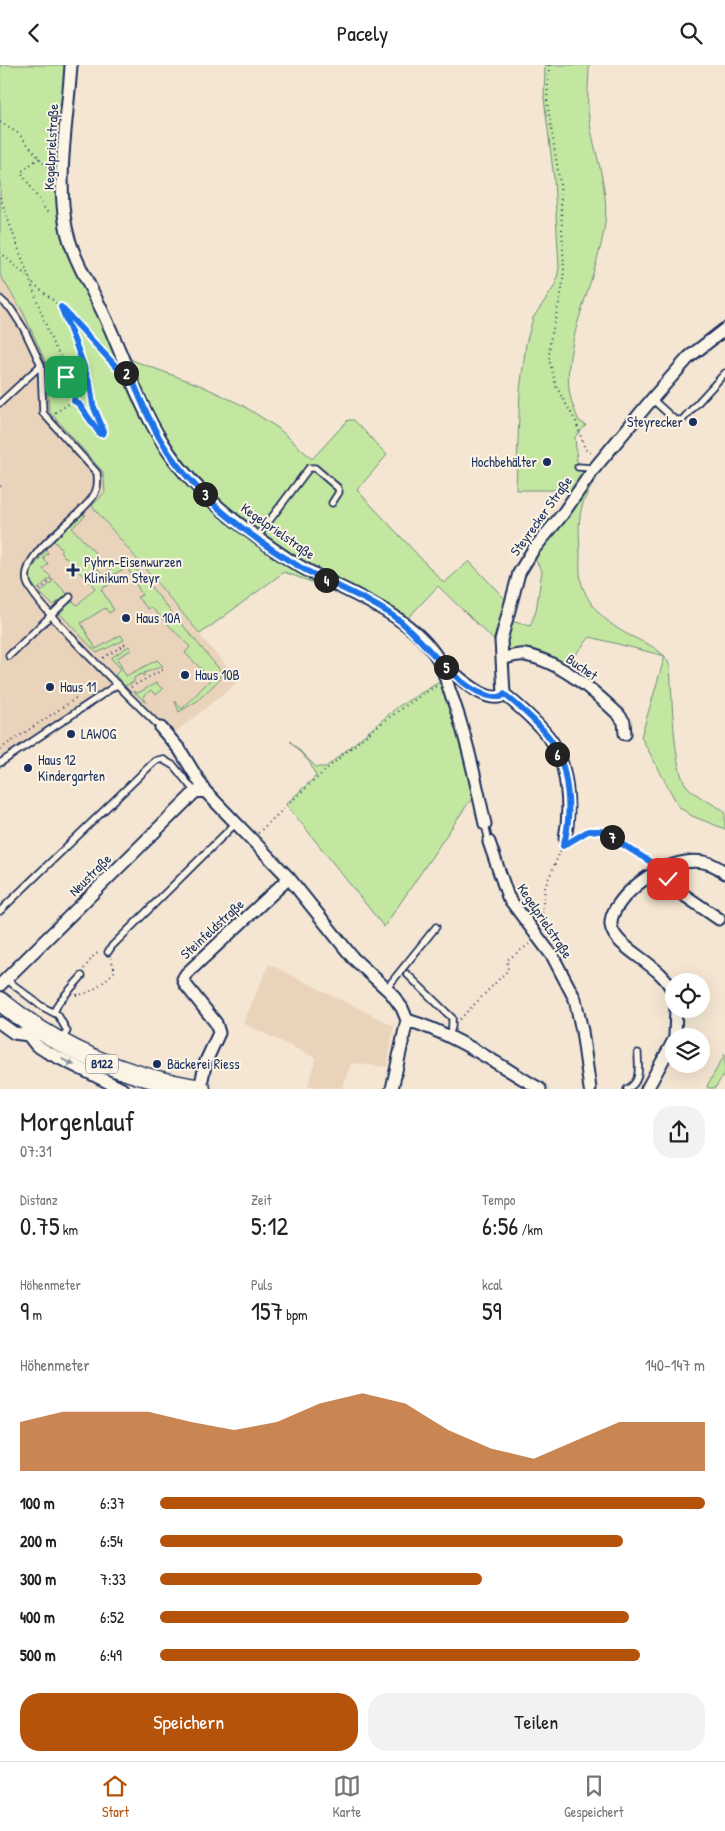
<!DOCTYPE html>
<html lang="de">
<meta charset="utf-8">
<style>
:root{--surface:#fff;--page:#f2f2f2;--text:#222;--muted:#767676;--line:#e0e0e0;--accent:#b45309}
body{margin:0;font-family:"Patrick Hand",sans-serif;background:var(--page);color:var(--text);height:100vh;display:flex;flex-direction:column;font-size:19px;white-space:nowrap}
*{box-sizing:border-box;margin:0}
p{font-size:16px;color:var(--muted)}
.icon{flex:none;width:28px;height:28px;fill:none;stroke:currentColor;stroke-width:2;stroke-linecap:round;stroke-linejoin:round}
.map{position:relative;height:1024px;overflow:hidden}
.details{display:flex;flex-direction:column;background:var(--surface);flex:1}
.details>*{flex:none}
.controls{position:absolute;left:665px;top:908px;display:grid;gap:10px}
.controls a{display:grid;place-items:center;width:45px;height:45px;border-radius:50%;background:var(--surface);box-shadow:0 5px 20px #0002;font-size:25px}
.pin{position:absolute;display:grid;place-items:center;width:42px;height:42px;color:#fff;margin:-21px;border-radius:10px;box-shadow:0 2px 8px #0006}
.km{position:absolute;width:25px;height:25px;margin:-12px;border-radius:50%;background:#222;color:#fff;font-size:14px;line-height:25px;text-align:center}
.round{display:grid;place-items:center;flex:none;width:52px;height:52px;border-radius:20px;background:var(--page)}
.head{display:flex;align-items:center;justify-content:space-between;height:85px;padding:0 20px}
h1{font-size:28px;font-weight:600;line-height:38px}
.metrics{display:grid;grid-template-columns:repeat(3,1fr);gap:8px;height:85px;padding:5px 20px}
.metrics div{display:grid;align-content:center}
.metrics b{font-size:25px;font-weight:600}
.metrics small{font-size:14px;font-weight:400}
.metrics p{font-size:14px}
.chart{height:140px;padding:10px 20px}
.chart p{display:flex;justify-content:space-between}
.chart svg{width:100%;height:90px;margin-top:5px;fill:var(--accent);opacity:.7}
.action{display:flex;gap:10px;margin-top:auto;padding:10px 20px}
.action a{flex:1;height:58px;border-radius:20px;background:var(--accent);color:#fff;font-size:20px;font-weight:600;line-height:58px;text-align:center}
.action a+a{background:var(--page);color:var(--text)}
ul{padding:0 20px;list-style:none;font-size:16px}
li{display:grid;grid-template-columns:80px 60px 1fr;align-items:center;height:38px}
li i{height:12px;border-radius:6px;background:var(--accent)}
header{display:flex;justify-content:space-between;align-items:center;height:65px;padding:0 20px;background:var(--surface);font-size:22px;font-weight:600}
.dock{display:flex;justify-content:space-around;align-items:center;height:70px;border-top:1px solid var(--line);background:var(--surface);font-size:14px;color:var(--muted)}
.dock a{display:grid;justify-items:center;gap:2px}
.dock .active{color:var(--accent)}
.map>svg:first-child{display:block}
.built{fill:#ead3bb}
.green{fill:#c3e7a0;stroke:#6f8b7f}
.lines{fill:none;stroke-linecap:round;stroke-linejoin:round}
.service-casing{stroke:#1b2f5e;stroke-width:9}
.minor-casing{stroke:#1b2f5e;stroke-width:15}
.primary-casing{stroke:#1b2f5e;stroke-width:21}
.path{stroke:#1b2f5e;stroke-width:2;stroke-dasharray:1 4;stroke-linecap:butt}
.service{stroke:#fcf5e5;stroke-width:5.5}
.minor{stroke:#fcf5e5;stroke-width:11}
.primary{stroke:#fcf5e5;stroke-width:18}
.oneway{fill:#8c92a2}
.route-casing{stroke:#fff;stroke-width:10}
.route{stroke:#1a73e8;stroke-width:6}
.poi-dot{fill:#1b2f5e;stroke:#fcf5e5;stroke-width:2}
.labels{text-anchor:middle;stroke-width:4;stroke-linejoin:round;paint-order:stroke}
.shield{fill:#fcf5e5;stroke:#5e6a86;stroke-width:1}
.shield-label{font-size:12px;font-weight:bold;fill:#1b2f5e}
.street-label{font-size:14px;fill:#1b2f5e;stroke:#fcf5e5}
.poi-label{font-size:14px;fill:#1b2f5e;stroke:#fcf5e5;text-anchor:start}
</style>
<header><svg class="icon" aria-label="back" viewBox="0 0 24 24"><path d="M15 5l-7 7 7 7"/></svg>Pacely<svg class="icon" aria-label="search" viewBox="0 0 24 24"><circle cx="10" cy="10" r="6"/><path d="M15 15l6 6"/></svg></header>
<div class="map">
<svg width="725" height="1024" viewBox="0 0 725 1024">
<rect width="100%" height="100%" fill="#f4e6d2"/>
<filter id="ink" filterUnits="userSpaceOnUse"><feTurbulence type="fractalNoise" baseFrequency=".02" numOctaves="2"/><feDisplacementMap in="SourceGraphic" scale="10" xChannelSelector="R" yChannelSelector="G"/><feConvolveMatrix kernelMatrix="1 2 1 2 8 2 1 2 1" color-interpolation-filters="sRGB"/></filter>
<g filter="url(#ink)">
<path class="built" d="M0,210L23,247L46,298L49,346L103,407L105,427L92,442L239,616L166,675L111,620L0,692Z
M269,899L394,961L387,1002L351,998L342,1023H316L308,1021L316,993L243,958Z"/>
<path class="green" d="M0,0H75L68,116L70,161L75,183L124,285L132,295L202,321L242,340L278,363L312,394L348,355H354L387,390L357,425L444,518L469,496L507,536L498,579L438,521L406,555L363,536L284,507L200,569L92,441L105,427L103,407L49,346L46,298L23,247L0,210Z
M545,0H589C589,17 586,36 589,53C594,88 609,121 605,158C599,209 563,275 569,324C570,335 575,346 579,356L586,360L575,372L577,396L588,406L573,425H516L520,325L526,279L533,253L556,219L559,202L554,114L544,33Z
M592,410L597,413C578,440 578,453 580,486C580,495 579,507 581,516C587,542 612,563 635,573C649,580 664,585 670,601C672,625 673,704 686,720C695,731 713,739 725,746V764L692,751L679,742L641,672L665,591L590,572L564,603L508,589L504,584L507,555L530,561L536,546L542,506L533,491Z
M81,449L86,450L72,463L96,489L92,497L103,510L123,495L127,501L131,498L220,605V614L197,636L179,647L175,636L182,644L211,614L185,588L190,582L151,542L148,544L137,532L142,530L127,502L109,512L112,518L101,524L114,545L109,548L105,543L81,558L96,584L121,570L124,575L97,588L60,549L61,545L73,536L77,540L95,523L60,487L62,485L54,476Z
M46,485L48,488L43,493L48,499L43,504L51,512L37,525L30,516L29,508Z
M54,515L68,530L53,540L40,528Z
M129,581L131,585L117,593L126,611L157,595L163,601L144,608V611L141,609L134,613V617L125,621L115,610L121,604L111,593Z
M443,615L451,637L476,735L469,737L384,862L286,739L316,711L310,698L290,676L316,702H326L399,641Z
M156,618L163,624L156,630L151,625L143,632L147,638L133,626L138,628Z
M725,989V1008L715,1023H708L707,1021Z"/>
<g class="lines">
<g class="service-casing">
<path id="service" d="M0,234L11,244L24,264L41,300L43,348L97,408C98,417 98,425 92,433C78,454 20,488 27,517C32,538 139,641 161,663
M652,334L675,355H682L725,308
M0,338L41,300
M578,402L593,403
M257,472L309,403H315L338,423L339,427L332,438
M9,591L70,532
M0,698L118,619
M485,759L489,777
M0,846L155,696L162,694L174,701L195,727
M108,887L112,881L235,759
M407,909L452,953V961L449,972
M6,914L41,941L58,950L67,966L62,975
M386,924L436,862
M54,947L59,937L82,911
M627,1024C642,1017 638,1002 638,988"/>
</g>
<g class="minor-casing">
<path id="minor" d="M71,0C68,53 56,110 66,162C72,193 92,223 105,252C124,293 138,339 163,378C192,426 242,463 288,494C335,525 407,543 438,594C443,603 446,614 449,624C466,668 475,713 485,759
M502,594C509,592 518,589 525,590C560,596 594,626 619,650L624,657L625,669
M440,596C452,606 488,643 504,629L501,575L519,508L533,485L562,450L593,405L652,334L689,292L725,264
M504,629C520,642 538,658 551,675C568,699 571,745 565,773
M161,663L180,685L205,726L289,813L353,893L391,928L402,943L407,955L392,1024
M489,777L508,832L553,892L575,934L582,966L590,1024
M662,804L681,828L719,854
M0,920L195,727L205,726
M674,930C665,899 614,885 611,860C610,849 619,838 626,830C649,806 696,781 725,808
M407,955C455,969 497,999 540,1024
M0,958L14,968L28,970
M28,970L36,980L47,987L122,1024
M675,971L676,944
M200,1023L206,996L219,968L216,958L185,919L183,914L186,909L289,813
M647,1024L674,975"/>
</g>
<g class="primary-casing">
<path id="primary" d="M0,936C60,985 125,1012 201,1024"/>
</g>
<path class="path" d="M549,0L547,36L560,119L564,205L562,225L550,276L549,294L556,321L576,357L585,384L593,390
M0,57L19,69L51,107
M39,93L21,107L49,150
M0,132L52,277L61,292L67,318L75,330L74,336L54,348
M0,187L30,214
M33,218L61,242L113,297
M62,244L78,285L90,319L93,340L104,367L102,369L74,336
M0,421L3,424
M40,525L52,514
M103,593L127,578
M131,622L166,603
M0,684L78,632
M258,768C313,716 373,658 438,620
M577,771L594,764L601,766L652,798
M541,858L545,822L562,782
M84,904L94,890L100,887
M76,930C92,929 104,917 115,906L111,893
M460,954L508,905L507,895L531,878"/>
<use href="#service" class="service"/>
<use href="#minor" class="minor"/>
<use href="#primary" class="primary"/>
</g>
<defs><path id="oneway-solid" d="M-6-.8H1V-3.2L6.5 0L1 3.2V.8H-6Z" transform="scale(1.25)"/></defs>
<use class="oneway" href="#oneway-solid" transform="translate(68 997) rotate(26)"/>
</g>
<g class="lines" filter="url(#ink)">
<g class="route-casing">
<path id="route" d="M66,312L75,330L74,336L79,339L100,369H102L104,367L93,340L90,319L78,285L61,242L123,309L129,306C139,331 149,356 163,379C194,429 249,472 300,502C333,521 370,533 400,556C426,577 465,635 500,632L504,629C520,642 539,658 551,675C569,701 573,752 563,781L588,766H601L662,804L668,814"/>
</g>
<use href="#route" class="route"/>
</g>
<g class="poi-dot">
<circle cx="693" cy="357" r="5"/>
<circle cx="547" cy="397" r="5"/>
<path d="M70.5 497.5h5v5h5v5h-5v5h-5v-5h-5v-5h5z"/>
<circle cx="126" cy="553" r="5"/>
<circle cx="185" cy="610" r="5"/>
<circle cx="50" cy="622" r="5"/>
<circle cx="71" cy="669" r="5"/>
<circle cx="28" cy="703" r="5"/>
<circle cx="157" cy="999" r="5"/>
</g>
<g class="labels">
<rect class="shield" x="86" y="989.5" width="32" height="19" rx="4"/>
<g class="shield-label">
<text x="102" y="1003">B122</text>
</g>
<g class="street-label">
<text transform="translate(51 82) rotate(-87)" y="5">Kegelprielstraße</text>
<text transform="translate(541 451) rotate(-54)" y="5">Steyrecker Straße</text>
<text transform="translate(278 466) rotate(35)" y="5">Kegelprielstraße</text>
<text transform="translate(582 602) rotate(35)" y="5">Buchet</text>
<text transform="translate(90 810) rotate(-45)" y="5">Neustraße</text>
<text transform="translate(545 856) rotate(56)" y="5">Kegelprielstraße</text>
<text transform="translate(212 864) rotate(-43)" y="5">Steinfeldstraße</text>
</g>
<g class="poi-label">
<text x="683" y="362" text-anchor="end">Steyrecker</text>
<text x="537" y="402" text-anchor="end">Hochbehälter</text>
<text x="84" y="502">Pyhrn-Eisenwurzen<tspan x="84" dy="16">Klinikum Steyr</tspan></text>
<text x="136" y="558">Haus 10A</text>
<text x="195" y="615">Haus 10B</text>
<text x="60" y="627">Haus 11</text>
<text x="81" y="674">LAWOG</text>
<text x="38" y="700">Haus 12<tspan x="38" dy="16">Kindergarten</tspan></text>
<text x="167" y="1004">Bäckerei Riess</text>
</g>
</g>
</svg>
<div class="controls">
<a><svg class="icon" aria-label="locate" viewBox="0 0 24 24"><circle cx="12" cy="12" r="6"/><path d="M12 2v4M12 18v4M2 12h4M18 12h4"/></svg></a>
<a><svg class="icon" aria-label="layers" viewBox="0 0 24 24"><path d="M12 4l9 5-9 5-9-5zM3 14l9 5 9-5"/></svg></a>
</div>
<div class="pin" style="left:66px;top:312px;background:#1e9e55"><svg class="icon" aria-label="arrive" viewBox="0 0 24 24"><path d="M6 21V4h12l-3 4 3 4H6"/></svg></div>
<div class="pin" style="left:668px;top:814px;background:#d93025"><svg class="icon" aria-label="check" viewBox="0 0 24 24"><path d="M5 12l5 5 9-10"/></svg></div>
<b class="km" style="left:126px;top:308px">2</b>
<b class="km" style="left:205px;top:429px">3</b>
<b class="km" style="left:326px;top:515px">4</b>
<b class="km" style="left:446px;top:602px">5</b>
<b class="km" style="left:557px;top:689px">6</b>
<b class="km" style="left:612px;top:772px">7</b>
</div>
<section class="details">
<div class="head"><div><h1>Morgenlauf</h1><p>07:31</p></div><a class="round"><svg class="icon" aria-label="share" viewBox="0 0 24 24"><path d="M12 15V3M7 8l5-5 5 5M5 13v7h14v-7"/></svg></a></div>
<div class="metrics">
<div><p>Distanz</p><b>0.75<small> km</small></b></div>
<div><p>Zeit</p><b>5:12</b></div>
<div><p>Tempo</p><b>6:56<small> /km</small></b></div>
</div>
<div class="metrics">
<div><p>Höhenmeter</p><b>9<small> m</small></b></div>
<div><p>Puls</p><b>157<small> bpm</small></b></div>
<div><p>kcal</p><b>59</b></div>
</div>
<div class="chart"><p><span>Höhenmeter</span>140–147 m</p>
<svg viewBox="0 0 160 44" preserveAspectRatio="none"><path d="M0 44V20L10 15L20 15L30 15L40 20L50 24L60 20L70 11L80 6L90 11L100 24L110 33L120 38L130 29L140 20L150 20L160 20V44z"/></svg>
</div>
<ul>
<li><b>100 m</b>6:37<i style="width:100%"></i></li>
<li><b>200 m</b>6:54<i style="width:85%"></i></li>
<li><b>300 m</b>7:33<i style="width:59%"></i></li>
<li><b>400 m</b>6:52<i style="width:86%"></i></li>
<li><b>500 m</b>6:49<i style="width:88%"></i></li>
</ul>
<div class="action"><a>Speichern</a><a>Teilen</a></div>
</section>
<nav class="dock">
<a class="active"><svg class="icon" aria-label="home" viewBox="0 0 24 24"><path d="M3 11l9-7 9 7M6 9v11h12V9"/></svg>Start</a>
<a><svg class="icon" aria-label="map" viewBox="0 0 24 24"><path d="M3 6l6-2 6 2 6-2v14l-6 2-6-2-6 2zM9 4v14M15 6v14"/></svg>Karte</a>
<a><svg class="icon" aria-label="saved" viewBox="0 0 24 24"><path d="M7 4h10v16l-5-4-5 4z"/></svg>Gespeichert</a>
</nav>
